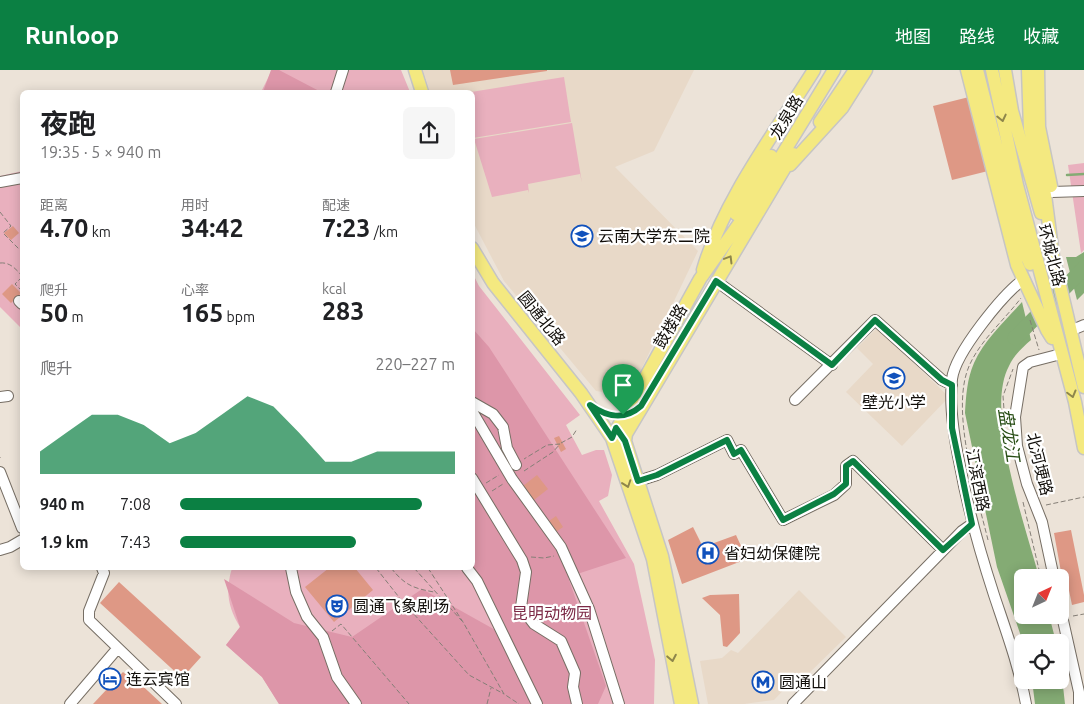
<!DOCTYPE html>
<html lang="zh">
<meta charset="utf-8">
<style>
:root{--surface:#fff;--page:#f6f6f6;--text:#202124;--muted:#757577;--accent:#0b8043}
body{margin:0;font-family:Ubuntu,"Noto Sans SC",sans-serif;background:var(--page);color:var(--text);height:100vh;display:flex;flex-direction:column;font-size:19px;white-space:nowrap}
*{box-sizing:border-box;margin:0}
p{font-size:16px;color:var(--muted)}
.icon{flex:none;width:28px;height:28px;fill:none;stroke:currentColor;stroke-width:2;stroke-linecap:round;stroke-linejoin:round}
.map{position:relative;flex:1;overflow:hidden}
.side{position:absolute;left:20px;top:20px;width:455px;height:480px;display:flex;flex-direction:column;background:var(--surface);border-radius:8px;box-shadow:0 2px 12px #0003}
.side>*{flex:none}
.needle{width:32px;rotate:43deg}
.fabs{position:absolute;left:1014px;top:499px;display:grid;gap:10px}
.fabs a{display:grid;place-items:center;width:55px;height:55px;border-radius:8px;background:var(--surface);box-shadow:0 2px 12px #0003;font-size:25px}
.pin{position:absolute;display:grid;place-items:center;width:42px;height:42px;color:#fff;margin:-51px -21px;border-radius:50% 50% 50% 0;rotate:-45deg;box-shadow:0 0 5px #0007}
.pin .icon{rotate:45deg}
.round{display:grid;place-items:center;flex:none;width:52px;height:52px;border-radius:8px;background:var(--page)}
.headline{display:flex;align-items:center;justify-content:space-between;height:85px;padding:0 20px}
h1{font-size:28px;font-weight:700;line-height:38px}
.metrics{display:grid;grid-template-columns:repeat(3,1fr);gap:8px;height:85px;padding:5px 20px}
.metrics div{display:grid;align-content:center}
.metrics b{font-size:25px;font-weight:700}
.metrics small{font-size:14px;font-weight:400}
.metrics p{font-size:14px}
.chart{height:140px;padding:10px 20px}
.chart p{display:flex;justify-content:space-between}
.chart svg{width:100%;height:90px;margin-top:5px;fill:var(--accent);opacity:.7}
ul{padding:0 20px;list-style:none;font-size:16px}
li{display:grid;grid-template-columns:80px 60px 1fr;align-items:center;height:38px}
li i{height:12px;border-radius:6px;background:var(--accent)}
header{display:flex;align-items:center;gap:30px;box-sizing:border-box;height:70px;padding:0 25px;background:var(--accent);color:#fff}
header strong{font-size:24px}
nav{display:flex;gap:28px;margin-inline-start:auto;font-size:18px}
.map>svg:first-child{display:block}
.built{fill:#e8d9c8}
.green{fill:#e9b0be}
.forest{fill:#dd96a9}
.water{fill:#84ab74}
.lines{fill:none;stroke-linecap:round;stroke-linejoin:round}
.stream{stroke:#84ab74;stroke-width:2.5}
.river{stroke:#84ab74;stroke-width:15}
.building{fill:#de9885}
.minor-casing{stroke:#766e64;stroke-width:12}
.major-casing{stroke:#c6c5c4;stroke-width:15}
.path{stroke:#857f77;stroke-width:1;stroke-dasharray:5 2.5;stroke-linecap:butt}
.minor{stroke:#fff;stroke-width:10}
.major{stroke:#f4e980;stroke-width:12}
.oneway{stroke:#8e864b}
.route-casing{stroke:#fff;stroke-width:10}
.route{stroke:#0b8043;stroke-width:6}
.labels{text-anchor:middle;stroke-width:4.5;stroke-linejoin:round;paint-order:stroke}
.street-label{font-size:16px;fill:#110e0a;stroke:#fff}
.poi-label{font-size:16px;fill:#110e0a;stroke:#fff;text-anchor:start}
.park-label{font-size:16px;fill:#7c2946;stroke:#fff}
.water-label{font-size:18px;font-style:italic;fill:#274d14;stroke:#fff}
</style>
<header>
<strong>Runloop</strong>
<nav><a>地图</a><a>路线</a><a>收藏</a></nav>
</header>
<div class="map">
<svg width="1084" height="634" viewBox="0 0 1084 634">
<rect width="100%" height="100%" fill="#ece3d8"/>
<path class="built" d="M423,0H694L654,81L615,97L698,181L640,302L624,325L596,321L504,211L473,152L472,22H430Z
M877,258L949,327L902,376L846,322L873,294L857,278Z
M799,520L846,567L802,610L796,607L774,630L744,634H708L700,591L722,588L731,580L738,583Z"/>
<path class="green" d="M272,0H401L410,22H261Z
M564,7L571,52L473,68L471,22Z
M572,53L582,113L580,104L528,114L529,123L528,120L492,127L474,69Z
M1084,93V180L1081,183L1068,95Z
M22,101V259L0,237V106Z
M473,204L479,216L580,345L566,355L582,385L596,380H604L612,405L608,426L599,431L634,494L655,590L654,634H279L262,607L226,575L240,557C228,537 225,521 232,498H472Z"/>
<path class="forest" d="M271,0H279L321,22H263Z
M473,259L489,277L626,488L568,507L606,616L598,634H279L262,607L226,575L240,557L224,509L294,553L352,567L422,519L506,566L472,498Z"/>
<path class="water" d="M1084,182V223L1077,230L1066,187H1076Z
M1022,232L1031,270C1023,277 1014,285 1009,296C984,342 1026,457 1039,507L1022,508V545H1049L1056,572H1023L997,497L965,343C966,326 967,309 974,293C984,270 1005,251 1022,232Z
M1060,589L1065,634H1035L1032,610H1060Z"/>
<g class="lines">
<path class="stream" d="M1067,105L1084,104"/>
<path class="river" d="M1015,268L1084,198"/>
</g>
<path class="building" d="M450,0H547V1L453,15Z
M969,27L988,101L952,110L933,36Z
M13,156L19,163L11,170L4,163Z
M12,214L21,223L11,233L2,224Z
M559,366L566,379L561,382L554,368Z
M537,405L548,419L534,430L523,416Z
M556,446L563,457L556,462L549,451Z
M693,457L703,477L736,465L747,489L682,514L668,470Z
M1071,460L1084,525V532L1072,535L1065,501L1061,502L1054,463Z
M329,498H355L373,520L334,552L305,517Z
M119,512L201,587L182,608L100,533Z
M739,524L740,563L727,577L723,576L720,545L702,528L710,525Z
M123,602L132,610L134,608L162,634H93Z"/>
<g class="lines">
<g class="minor-casing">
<path id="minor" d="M336,22L343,0
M0,112L22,108
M1052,122L1084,121
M1024,209C1003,224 955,283 952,309C949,338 954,368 960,396C968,440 980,482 994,525C1006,561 1019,596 1026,634
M716,211L832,295
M19,231L22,234
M1070,261L1084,255
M0,327L8,326
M795,330L875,250L942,310L952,315
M472,332L493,344L503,357L507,378L516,395
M472,341L512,409L561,477L589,539L619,634
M0,402L22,458
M472,408L522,490L526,502L521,537L534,554L561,571L575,603L573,617L577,634
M638,411L657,405L727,370L734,384L741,380L783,450L834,425L846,414V396L853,391L943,480
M0,480L10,477L22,470
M102,498L104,503L89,541V550L176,634
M291,498L296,522L307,547L323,567L337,607L356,634
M467,498L477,511L537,634
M1054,508L1042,452L1027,414L1017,376L1015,347L1023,297L1030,292L1061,284
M1060,537L1079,622V634
M70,634L117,579
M793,634L962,461L972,454"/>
</g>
<g class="major-casing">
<path id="major" d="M415,0L422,22
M967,0L1017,195L1047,260L1052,268
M977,0L1020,170L1030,194
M992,0L1017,115L1075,332L1084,378
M1005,0L1012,41L1041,143
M1028,0L1030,59L1045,125L1053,186L1084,317
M1038,0L1039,57L1051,116
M820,52L855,0
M790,95L842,38L866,0
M736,144L771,86
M472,178L493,213L581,323L612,368
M703,200C723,131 776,61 814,0
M681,634L653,489L612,368L700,209L746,144L834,0
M692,634L662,486L625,371L626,364L793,84"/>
</g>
<path class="path" d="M0,142L11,156L3,163L22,182
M0,193C10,192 16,199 22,206
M22,207L15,214L22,221
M1030,250L1039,280
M1005,353L1003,326L1013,299
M561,373L572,367L577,359
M0,387V388
M524,401L553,382L560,374L547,375L524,389
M486,413L499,405
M492,421L503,414
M1023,432L1041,508
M1046,435L1084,427
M988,470C977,425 949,338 970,294C981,270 1005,249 1021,228
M531,487L544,488L554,486
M376,498L402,531L469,605L504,624
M391,498C405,515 412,518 434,522
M414,498L462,551
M428,498L463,552L504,624L519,634
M1073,546L1084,544
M332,561L341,554L409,634
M487,634L491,618"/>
<use href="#minor" class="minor"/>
<use href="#major" class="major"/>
</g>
<defs><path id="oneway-chevron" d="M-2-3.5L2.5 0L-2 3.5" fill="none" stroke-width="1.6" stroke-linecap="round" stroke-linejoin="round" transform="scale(1.25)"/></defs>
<g class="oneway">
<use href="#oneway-chevron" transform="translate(1002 48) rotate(77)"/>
<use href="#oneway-chevron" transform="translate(729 189) rotate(-59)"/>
<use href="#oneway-chevron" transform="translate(1072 324) rotate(75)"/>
<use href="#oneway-chevron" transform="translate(627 414) rotate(71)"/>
<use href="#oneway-chevron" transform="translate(672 588) rotate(79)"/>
</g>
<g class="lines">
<g class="route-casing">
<path id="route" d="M716,211L832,295L875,250L942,310L952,315V358L972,454L943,480L853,391L846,396V414L834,424L783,450L741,380L734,384L727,370L657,405L638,411L625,371L616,358L612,368L590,335C607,347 624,351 641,336Z"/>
</g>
<use href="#route" class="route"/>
</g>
<defs>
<g id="university-ring" transform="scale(1.125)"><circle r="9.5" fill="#fff" stroke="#1051bc" stroke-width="1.5"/><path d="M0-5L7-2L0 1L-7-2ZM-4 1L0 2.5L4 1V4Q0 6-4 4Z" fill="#1051bc"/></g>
<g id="school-ring" transform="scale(1.125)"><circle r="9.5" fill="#fff" stroke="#1051bc" stroke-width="1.5"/><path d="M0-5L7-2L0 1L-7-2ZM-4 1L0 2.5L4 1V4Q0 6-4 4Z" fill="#1051bc"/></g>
<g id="hospital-ring" transform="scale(1.125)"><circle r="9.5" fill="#fff" stroke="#1051bc" stroke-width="1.5"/><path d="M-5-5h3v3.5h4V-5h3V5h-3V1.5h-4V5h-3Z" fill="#1051bc"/></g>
<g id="theatre-ring" transform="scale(1.125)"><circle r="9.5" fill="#fff" stroke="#1051bc" stroke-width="1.5"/><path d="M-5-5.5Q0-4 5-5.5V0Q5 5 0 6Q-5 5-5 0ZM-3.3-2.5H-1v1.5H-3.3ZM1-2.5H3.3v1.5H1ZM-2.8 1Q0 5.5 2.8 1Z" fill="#1051bc"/></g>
<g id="hotel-ring" transform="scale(1.125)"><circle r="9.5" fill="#fff" stroke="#1051bc" stroke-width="1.5"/><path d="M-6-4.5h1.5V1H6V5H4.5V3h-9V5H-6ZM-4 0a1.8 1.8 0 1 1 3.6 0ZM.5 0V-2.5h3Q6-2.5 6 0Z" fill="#1051bc"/></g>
<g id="metro-ring" transform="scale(1.125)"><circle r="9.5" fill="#fff" stroke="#1051bc" stroke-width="1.5"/><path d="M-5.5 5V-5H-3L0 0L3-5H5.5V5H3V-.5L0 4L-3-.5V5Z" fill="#1051bc"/></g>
</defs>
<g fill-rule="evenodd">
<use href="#university-ring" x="582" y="166"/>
<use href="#school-ring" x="894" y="308"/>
<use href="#hospital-ring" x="708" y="483"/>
<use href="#theatre-ring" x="337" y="536"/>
<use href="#hotel-ring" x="110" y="609"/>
<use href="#metro-ring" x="763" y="612"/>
</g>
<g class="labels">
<g class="street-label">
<text transform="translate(786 47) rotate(-59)" y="6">龙泉路</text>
<text transform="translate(1052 185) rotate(75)" y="6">环城北路</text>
<text transform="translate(542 248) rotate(51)" y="6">圆通北路</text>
<text transform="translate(670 256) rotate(-59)" y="6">鼓楼路</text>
<text transform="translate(1040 394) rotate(76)" y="6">北河埂路</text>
<text transform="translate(978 410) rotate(79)" y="6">江滨西路</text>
</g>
<g class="poi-label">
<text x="598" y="172">云南大学东二院</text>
<text x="894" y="338" text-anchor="middle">壁光小学</text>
<text x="724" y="489">省妇幼保健院</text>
<text x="353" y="542">圆通飞象剧场</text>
<text x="126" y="615">连云宾馆</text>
<text x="779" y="618">圆通山</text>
</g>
<g class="park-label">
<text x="552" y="549">昆明动物园</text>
</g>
<g class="water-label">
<text transform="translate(1009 365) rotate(81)" y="6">盘龙江</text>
</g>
</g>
</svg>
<div class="fabs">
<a><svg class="needle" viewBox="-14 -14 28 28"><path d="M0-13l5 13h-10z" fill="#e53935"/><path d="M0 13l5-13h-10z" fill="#757577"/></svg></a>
<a><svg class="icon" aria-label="locate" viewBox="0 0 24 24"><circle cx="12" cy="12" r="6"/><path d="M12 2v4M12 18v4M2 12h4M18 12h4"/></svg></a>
</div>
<div class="pin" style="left:623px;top:345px;background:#1e9e55"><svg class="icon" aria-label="arrive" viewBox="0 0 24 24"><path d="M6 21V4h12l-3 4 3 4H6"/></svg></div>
<section class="side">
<div class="headline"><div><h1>夜跑</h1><p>19:35 · 5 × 940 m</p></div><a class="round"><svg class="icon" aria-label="share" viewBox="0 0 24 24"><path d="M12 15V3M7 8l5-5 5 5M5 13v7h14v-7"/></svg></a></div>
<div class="metrics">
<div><p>距离</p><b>4.70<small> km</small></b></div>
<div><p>用时</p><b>34:42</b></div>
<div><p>配速</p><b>7:23<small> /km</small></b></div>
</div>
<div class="metrics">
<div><p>爬升</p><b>50<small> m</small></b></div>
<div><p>心率</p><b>165<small> bpm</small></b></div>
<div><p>kcal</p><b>283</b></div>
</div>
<div class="chart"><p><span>爬升</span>220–227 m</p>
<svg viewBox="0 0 160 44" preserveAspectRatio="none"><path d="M0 44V33L10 24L20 15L30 15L40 20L50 29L60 24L70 15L80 6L90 11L100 24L110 38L120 38L130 33L140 33L150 33L160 33V44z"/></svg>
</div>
<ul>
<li><b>940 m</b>7:08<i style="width:88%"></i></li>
<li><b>1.9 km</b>7:43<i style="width:64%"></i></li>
</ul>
</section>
</div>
